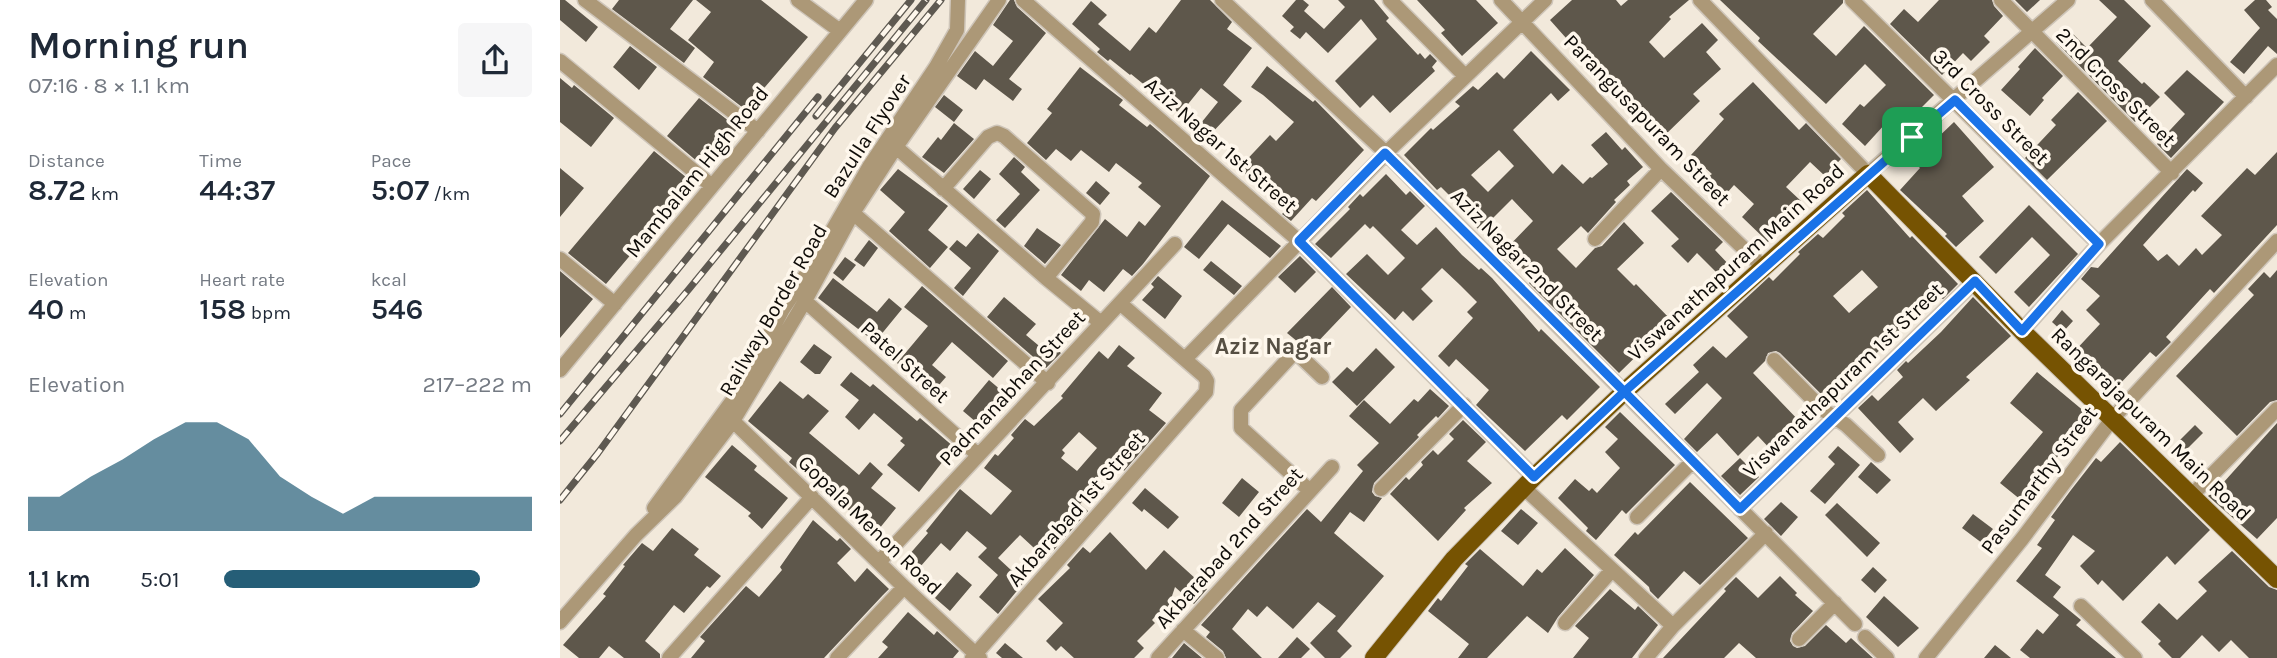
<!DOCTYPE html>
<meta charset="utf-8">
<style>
:root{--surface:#fff;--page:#f6f6f7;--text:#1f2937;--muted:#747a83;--accent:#255e77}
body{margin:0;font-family:Karla,sans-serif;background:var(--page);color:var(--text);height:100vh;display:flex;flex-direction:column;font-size:26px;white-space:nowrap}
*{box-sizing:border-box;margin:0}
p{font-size:23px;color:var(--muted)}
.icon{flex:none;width:38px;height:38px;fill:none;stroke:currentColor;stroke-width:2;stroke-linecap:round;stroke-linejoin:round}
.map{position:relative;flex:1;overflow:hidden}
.details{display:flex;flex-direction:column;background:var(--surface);width:560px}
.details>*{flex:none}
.pin{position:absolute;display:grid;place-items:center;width:60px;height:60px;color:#fff;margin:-30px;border-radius:14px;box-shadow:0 4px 10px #0006}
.round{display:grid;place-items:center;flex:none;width:74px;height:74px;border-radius:7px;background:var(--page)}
.summary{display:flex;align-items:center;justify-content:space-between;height:119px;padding:0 28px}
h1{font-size:38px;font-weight:600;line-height:52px}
.figures{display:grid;grid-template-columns:repeat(3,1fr);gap:10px;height:119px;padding:7px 28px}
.figures div{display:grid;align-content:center}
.figures b{font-size:30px;font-weight:600}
.figures small{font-size:19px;font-weight:400}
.figures p{font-size:19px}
.chart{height:196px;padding:14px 28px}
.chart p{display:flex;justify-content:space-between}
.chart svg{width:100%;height:126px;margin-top:7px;fill:var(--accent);opacity:.7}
ul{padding:0 28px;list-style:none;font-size:23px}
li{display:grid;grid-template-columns:112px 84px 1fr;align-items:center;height:52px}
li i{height:18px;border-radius:9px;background:var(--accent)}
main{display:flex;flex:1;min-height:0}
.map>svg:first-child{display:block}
.building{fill:#5e574b;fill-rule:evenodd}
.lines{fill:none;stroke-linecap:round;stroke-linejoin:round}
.minor-casing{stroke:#cec5b9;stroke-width:17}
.major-casing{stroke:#cec5b9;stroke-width:20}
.minor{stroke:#ac9877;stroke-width:14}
.major{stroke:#765302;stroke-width:18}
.rail-casing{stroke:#5e5951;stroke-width:7}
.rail{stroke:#fef7ec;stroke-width:4.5;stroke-dasharray:13;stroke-linecap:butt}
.route-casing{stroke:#fff;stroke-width:14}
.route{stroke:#1a73e8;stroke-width:9}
.labels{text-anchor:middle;stroke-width:7;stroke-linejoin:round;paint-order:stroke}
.street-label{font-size:21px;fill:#0e0b07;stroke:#fef7ec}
.neighbourhood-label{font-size:23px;font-weight:bold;fill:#564f43;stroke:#fef7ec}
</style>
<main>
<section class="details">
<div class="summary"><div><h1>Morning run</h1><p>07:16 · 8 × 1.1 km</p></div><a class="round"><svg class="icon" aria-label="share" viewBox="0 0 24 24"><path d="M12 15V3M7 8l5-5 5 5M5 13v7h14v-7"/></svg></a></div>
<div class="figures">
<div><p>Distance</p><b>8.72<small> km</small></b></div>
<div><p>Time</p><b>44:37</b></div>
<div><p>Pace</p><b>5:07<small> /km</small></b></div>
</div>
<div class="figures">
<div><p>Elevation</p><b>40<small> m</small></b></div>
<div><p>Heart rate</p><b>158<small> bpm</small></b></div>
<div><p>kcal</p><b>546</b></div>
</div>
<div class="chart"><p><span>Elevation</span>217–222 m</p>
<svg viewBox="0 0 160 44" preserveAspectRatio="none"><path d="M0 44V32L10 32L20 25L30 19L40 12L50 6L60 6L70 12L80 25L90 32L100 38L110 32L120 32L130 32L140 32L150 32L160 32V44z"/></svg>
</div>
<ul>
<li><b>1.1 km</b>5:01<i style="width:83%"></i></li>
</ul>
</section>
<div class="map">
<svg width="1717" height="658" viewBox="0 0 1717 658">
<rect width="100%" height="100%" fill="#f2e9db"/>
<path class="building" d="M0,0H5L38,27L26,42L0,20Z
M59,0H133L110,29L135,48L124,63L52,9Z
M136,0H201L248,37L193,101L198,105L191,114L143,77L154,62L128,40L151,12Z
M450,0H454L457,7L486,33L449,79L462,89L453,101L424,79L416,90L397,76L415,51L433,66L453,41L433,25Z
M621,0H650L672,22L667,29L692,48L663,85L682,101L648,137L637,128L658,102L641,88L620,114L571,74L570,75L550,59L548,61L537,52L540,49L512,24L531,1L547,15L538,24L570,51L589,27L596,33Z
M736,0H743L749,5L744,11L764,29L785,7L778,0H814L829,18L826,21L858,55L860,53L865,59L870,54L877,61L872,67L875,71L830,113L813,95L800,108L775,81L817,39L801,19L768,53L746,32L740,39L730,31L734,27L722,16Z
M857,0H916L938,23L902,56L881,33L885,30Z
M1012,0H1056L1061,6L1068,0H1129L1109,17L1111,19L1089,42L1104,58L1142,23L1158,40L1146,52L1161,69L1133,94L1140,101L1103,137L1017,44L1014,47L990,20Z
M1160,0H1283V3L1253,34L1276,56L1304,26L1374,95L1357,112L1353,108L1333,129L1326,123L1305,146L1282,124L1300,104L1304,107L1326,85L1305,64L1266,104L1198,41L1200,38Z
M1379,0H1432L1434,6L1443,16L1424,36L1430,42L1411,61L1403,53L1382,75L1330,24L1344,9L1358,22Z
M1455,0H1480L1467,12Z
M1539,0H1564L1591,26L1558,61L1582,84L1584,82L1600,97L1575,122L1496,42L1508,29L1527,48L1557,17Z
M1695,0H1706L1712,7L1708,10L1717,19V54L1708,46L1684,74L1670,62L1700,28L1684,10Z
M70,46L97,67L79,90L53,67Z
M1475,48L1503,76L1482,98L1484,100L1470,116L1441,90L1460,69L1458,67Z
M971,51L1010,90L998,101L991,93L953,130L993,174L1002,164L1023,184L1030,177L1032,178L1048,164L1031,145L1046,132L1062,150L1065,147L1083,167L1067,181L1070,185L1054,200L1056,202L1028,233L1021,226L997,249L1016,268L1035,248L1042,246L1064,222L1084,243L1057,269L1074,286L1076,284L1115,324L1102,337L1099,334L1059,373L969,283L973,279L954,260L951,264L941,254L973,221L952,199L920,231L908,218L910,216L881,187L877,190L844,155L871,128L873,130L900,106L895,102L913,86L918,90L937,72L944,79ZM939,150L954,166L928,192L911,175Z
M707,66L753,102L755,100L804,150L756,201L752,198L731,221L722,214L725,211L679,168L710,135L716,141L734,122L703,95L691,87Z
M520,67L563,100L559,105L587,127L590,124L650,176L583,264L572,276L563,269L544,292L529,280L521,291L501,275L545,219L567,237L579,221L585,226L601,206L578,187L582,183L556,163L549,172L521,150L511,161L496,149L486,160L467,143L492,113L487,109Z
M1627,70L1664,102L1611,158L1597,144L1625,114L1604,93Z
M0,78L12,88L14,85L54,118L31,147L0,122Z
M1193,82L1239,130L1246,123L1281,159L1265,176L1250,162L1226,187L1241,201L1223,220L1226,223L1208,242L1182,217L1194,204L1174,185L1167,193L1148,177L1152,174L1131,155L1164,119L1159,114Z
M1518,92L1547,121L1487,180L1465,158L1496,125L1491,120Z
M384,95L403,110L394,122L375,107Z
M139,98L178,128L145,168L107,136Z
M1394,122L1434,167L1402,196L1424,221L1396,247L1385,236L1387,234L1340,190L1360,168L1351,159L1369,140L1372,143Z
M394,123L414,139L384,173L362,157L378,137L381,140Z
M94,151L132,182L46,284L8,253Z
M1717,152V225L1654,293L1650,289L1606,337L1611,342L1596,357L1590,352L1557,387L1531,362L1525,369L1511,355L1540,324L1526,310L1540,296L1521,279L1531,267L1538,268L1627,169L1643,183L1635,192L1633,190L1583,245L1598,261L1607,254L1619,266L1636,248L1642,255L1662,235L1641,216L1687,168L1695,175Z
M454,157L465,167L461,172L480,190L445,228L436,220L460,194L439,174Z
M0,168L24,188L0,217Z
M338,169L388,206L368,230L388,247L370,268L329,231L345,212L320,190Z
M420,170L431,179L414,199L403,189Z
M826,174L846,195L850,191L865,206L841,230L857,245L876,227L902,255L919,270L921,268L932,278L979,332L981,329L1040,387L1007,420L1002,415L965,451L916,405L929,390L896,359L889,367L878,356L913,318L907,312L917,302L900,285L882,268L861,289L873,301L853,321L843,311L835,320L786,274L807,254L828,275L845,258L813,226L810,229L805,224L771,258L755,244L790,209L788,207L800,194L803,197Z
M536,181L550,193L540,205L526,193Z
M1307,190L1350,238L1352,236L1398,284L1383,299L1379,296L1371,303L1368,301L1288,382L1286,380L1266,399L1220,353L1216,351L1208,353L1205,361L1193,373L1243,425L1214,453L1198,436L1178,456L1157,433L1137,452L1124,439L1162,398L1147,383L1115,414L1105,404L1139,372L1133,365L1153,346L1166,358L1188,337L1167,316L1209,277L1213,281L1240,254L1238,252L1258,234L1263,238L1285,216L1282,213ZM1302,270L1318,287L1289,313L1273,296Z
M1111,192L1163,242L1155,250L1173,269L1163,279L1137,253L1128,263L1111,246L1119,239L1091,211Z
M662,200L721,246L710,258L668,224L639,259L624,247Z
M1469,205L1518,254L1469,307L1454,292L1490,255L1472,237L1436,274L1419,257Z
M477,228L501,245L485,264L464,246Z
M418,233L439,251L403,296L394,288L411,268L389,249L397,240L406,247Z
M309,240L318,248L304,267L294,260Z
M740,256L756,272L735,293L718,277Z
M285,257L296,265L283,281L273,273Z
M651,261L682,286L674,295L643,270Z
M1717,270V400L1710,402L1677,436L1616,376L1694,295L1688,289L1704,272L1710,278Z
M0,271L33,299L0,338Z
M598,276L622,296L605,319L582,300L594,287L591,284Z
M273,278L317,312L329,298L342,309L315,342L258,298Z
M362,286L448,361L433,378L392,342L372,365L386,377L372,393L337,363L368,326L344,307Z
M772,287L791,307L749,351L727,333Z
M444,297L476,324L466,335L490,355L495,348L501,353L486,368L427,317Z
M1413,297L1451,336L1406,377L1410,380L1376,411L1363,398L1338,422L1354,439L1340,453L1298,408L1312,395L1318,401L1343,377L1337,370L1346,361L1348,363L1381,332Z
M1502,310L1513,321L1503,332L1492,322Z
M254,344L272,357L260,374H255L240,362Z
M559,345L575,358L567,366L602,393L589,410L606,423L564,471L552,460L532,484L535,486L520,504L528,511L486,559L460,535L438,558L464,582L438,614L419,597L438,575L418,557L427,548L407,531L390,551L381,543L353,575L341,564L368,533L366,531L400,489L431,515L452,491L424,468L435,454L438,456L454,438L451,435L465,419L474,426L503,398L501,396L539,351L548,359ZM519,432L537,448L517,471L501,458L505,453L502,450Z
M816,348L835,367L797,406L772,382L787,367L793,372Z
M291,372L310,387L313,384L357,421L360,418L394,447L359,492L327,465L345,445L340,441L343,438L314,413L299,430L285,417L299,400L280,385Z
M1477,372L1531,417L1461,500L1440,483L1483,432L1450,403Z
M429,380L442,391L416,422L403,411Z
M220,381L243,399L248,394L269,411L249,433L299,475L310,462L323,474L311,488L336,508L319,529L294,508L291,512L261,489L229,462L232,458L188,421Z
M870,389L889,406L878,418L876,416L857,435L859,437L814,483L812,492L815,496L822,498L804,522L790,512L774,533L824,576L777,631L792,646L780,658H765L750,643L776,616L758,602L733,629L707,606L697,617L688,609L672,629L702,658H666L663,651L646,637L650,632L641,625L747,509L761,522L803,471L797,465L819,443L789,416L804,400L830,424L854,399L858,402Z
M1060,412L1115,465L1066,514L1062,510L1036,540L1026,531L1028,528L998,498L1015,479L1029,491L1032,488L1037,493L1060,468L1045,452L1058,439L1045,427Z
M903,420L926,442L907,461L932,483L904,508L906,510L878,541L830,494L846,477L849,480L863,465L861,462L873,450L878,455L894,439L889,434Z
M1717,423V518L1697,539L1648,496L1663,483Z
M1635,425L1643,433L1626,450L1618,442Z
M1560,442L1650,530L1615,565L1607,556L1563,601L1542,580L1538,585L1520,566L1535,551L1513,535L1485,575L1501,587L1493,597L1521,620L1516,625L1556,658H1470L1460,650L1477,629L1483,634L1499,615L1456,581L1482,548L1477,545L1495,520L1491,517L1511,490L1536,458L1541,462Z
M172,445L197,466L194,470L228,498L202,529L188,516L191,513L145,477Z
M1278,446L1300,465L1265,504L1250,491L1275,464L1268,457Z
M1180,458L1199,477L1180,495L1161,476Z
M1311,462L1331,480L1317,494L1298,477Z
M682,478L699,492L679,517L662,503Z
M1130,482L1188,538L1140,585L1124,571L1098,599L1090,591L1089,587L1054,555L1075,532L1078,535Z
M585,488L619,517L608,529L584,509L582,512L572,503Z
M1221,502L1238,517L1221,536L1204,519Z
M1277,503L1320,543L1307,557L1265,515Z
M961,509L978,523L958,545L941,531Z
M1413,514L1433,529L1422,543L1402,528Z
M253,520L277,541L280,538L291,549L277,563L295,582L307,568L329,589L323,595L264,658H131L145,641L140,637L186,586L199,597L222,570L220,567Z
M112,528L139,549L134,555L161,576L150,588L147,586L124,613L114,605L85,641L100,654V658H64L49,646L39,658H19L3,645L46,596L43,594L65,566L63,565L82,543L93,551Z
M550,532L586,570L604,550L647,589L634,604L615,587L608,608H603L592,620L595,623L577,641L584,648L574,658H514L501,646L496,651L486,641L503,623L478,599L510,568L507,565L523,547L530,553Z
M1005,548L1034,575L998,617L988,633L967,616L927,658H898L909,644L868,611L878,598L881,601L908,566L905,564L920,549L963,586L977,569L982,573Z
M1672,551L1709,587L1717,590V658H1689L1671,640L1659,652L1642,635L1620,658H1612L1598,644L1601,641L1581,622L1599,603L1617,620L1647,591L1638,582Z
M1313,567L1327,580L1315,593L1301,580Z
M397,572L412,585L390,611L375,598Z
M1220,576L1237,593L1235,595L1253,611L1232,633L1230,641L1233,646L1237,648L1245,646L1266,625L1286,643L1291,638L1313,658H1196L1179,643L1164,658H1103L1166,591L1164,589L1176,577L1198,598Z
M1050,589L1075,610L1078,606L1098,625L1072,658H1013L1029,638L1015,626Z
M1324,596L1359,628L1338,647L1306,617Z
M348,612L374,635L377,631L399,651L393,658H318L328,647L322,642Z
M737,637L750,649L741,658H718Z
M445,643L463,658H442L436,653Z
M624,643L642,658H612Z
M1435,645L1451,658H1424Z"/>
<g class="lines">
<g class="minor-casing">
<path id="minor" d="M25,0L198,131
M238,0L280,31
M463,0L739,241L974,477
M662,0L826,153L1295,624
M830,0L904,75
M941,0L1101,169L1204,268
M1140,0L1308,174L1508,0
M1292,0L1539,244
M1441,0L1612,173
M1592,0L1686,97
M0,61L152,186
M336,147L486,278L541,323
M383,189L428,137L437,133L444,136L533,214L532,222L486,278
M293,213L488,383
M1035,239L1101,169
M0,259L55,304
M245,301L418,455
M1462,331L1539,244L1717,65
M625,359L826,153L985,0
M1214,360L1262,409L1286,425L1318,455
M0,370L306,0
M173,421L344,587L420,658
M963,487L1113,626
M821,489L904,405
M749,490L681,428V410L732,355H739L762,377
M1632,495L1717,409
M94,508L180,390L223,309L253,264L309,167L376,67L397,30L398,0
M1180,509L1415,281
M1077,517L1133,461
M319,562L615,244
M1521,606L1575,658
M0,622L76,535L115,497L173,421L245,301L293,213L336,147L439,0
M1005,623L1052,570
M623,630L657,658
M1305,637L1327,658
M1239,639L1275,603
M109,658L252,497
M277,658L344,587
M412,658L646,392L647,381L644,376L561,304
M598,658L772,467
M1086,658L1113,626L1206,533
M1366,658L1462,539L1553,418L1717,241"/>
</g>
<g class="major-casing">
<path id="major" d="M814,658L894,559L974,477L1064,392L1308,174L1462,331L1717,579"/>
</g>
<use href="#minor" class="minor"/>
<use href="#major" class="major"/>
<g class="rail-casing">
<path id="rail" d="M256,116L351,0
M0,414L258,97
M0,441L129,289L366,0
M0,500L38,453L275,128L381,0"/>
</g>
<use href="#rail" class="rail"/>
</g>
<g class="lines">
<g class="route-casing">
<path id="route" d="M1352,137L1064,392L974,477L739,241L825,153C944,271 1063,389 1180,509L1415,281L1462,331L1539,244L1395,100L1352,137"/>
</g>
<use href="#route" class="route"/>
</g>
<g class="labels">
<g class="street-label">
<text transform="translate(1556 87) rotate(45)" y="7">2nd Cross Street</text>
<text transform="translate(1431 107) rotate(45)" y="7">3rd Cross Street</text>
<text transform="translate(1087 120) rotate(46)" y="7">Parangusapuram Street</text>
<text transform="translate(307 136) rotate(-57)" y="7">Bazulla Flyover</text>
<text transform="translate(661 145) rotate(41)" y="7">Aziz Nagar 1st Street</text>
<text transform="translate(137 172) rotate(-51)" y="7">Mambalam High Road</text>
<text transform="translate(1176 262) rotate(-42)" y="7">Viswanathapuram Main Road</text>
<text transform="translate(967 265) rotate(45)" y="7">Aziz Nagar 2nd Street</text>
<text transform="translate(213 310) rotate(-60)" y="7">Railway Border Road</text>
<text transform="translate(345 362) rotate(42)" y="7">Patel Street</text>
<text transform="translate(1283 380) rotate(-44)" y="7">Viswanathapuram 1st Street</text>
<text transform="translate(452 388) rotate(-47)" y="7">Padmanabhan Street</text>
<text transform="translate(1591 424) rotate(44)" y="7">Rangarajapuram Main Road</text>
<text transform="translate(1479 480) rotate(-53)" y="7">Pasumarthy Street</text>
<text transform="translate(516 509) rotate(-49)" y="7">Akbarabad 1st Street</text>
<text transform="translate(310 525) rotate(44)" y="7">Gopala Menon Road</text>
<text transform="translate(669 548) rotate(-48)" y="7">Akbarabad 2nd Street</text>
</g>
<g class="neighbourhood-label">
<text x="713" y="354">Aziz Nagar</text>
</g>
</g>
</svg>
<div class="pin" style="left:1352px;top:137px;background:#1e9e55"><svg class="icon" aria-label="arrive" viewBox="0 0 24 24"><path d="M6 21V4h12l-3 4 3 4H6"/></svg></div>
</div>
</main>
